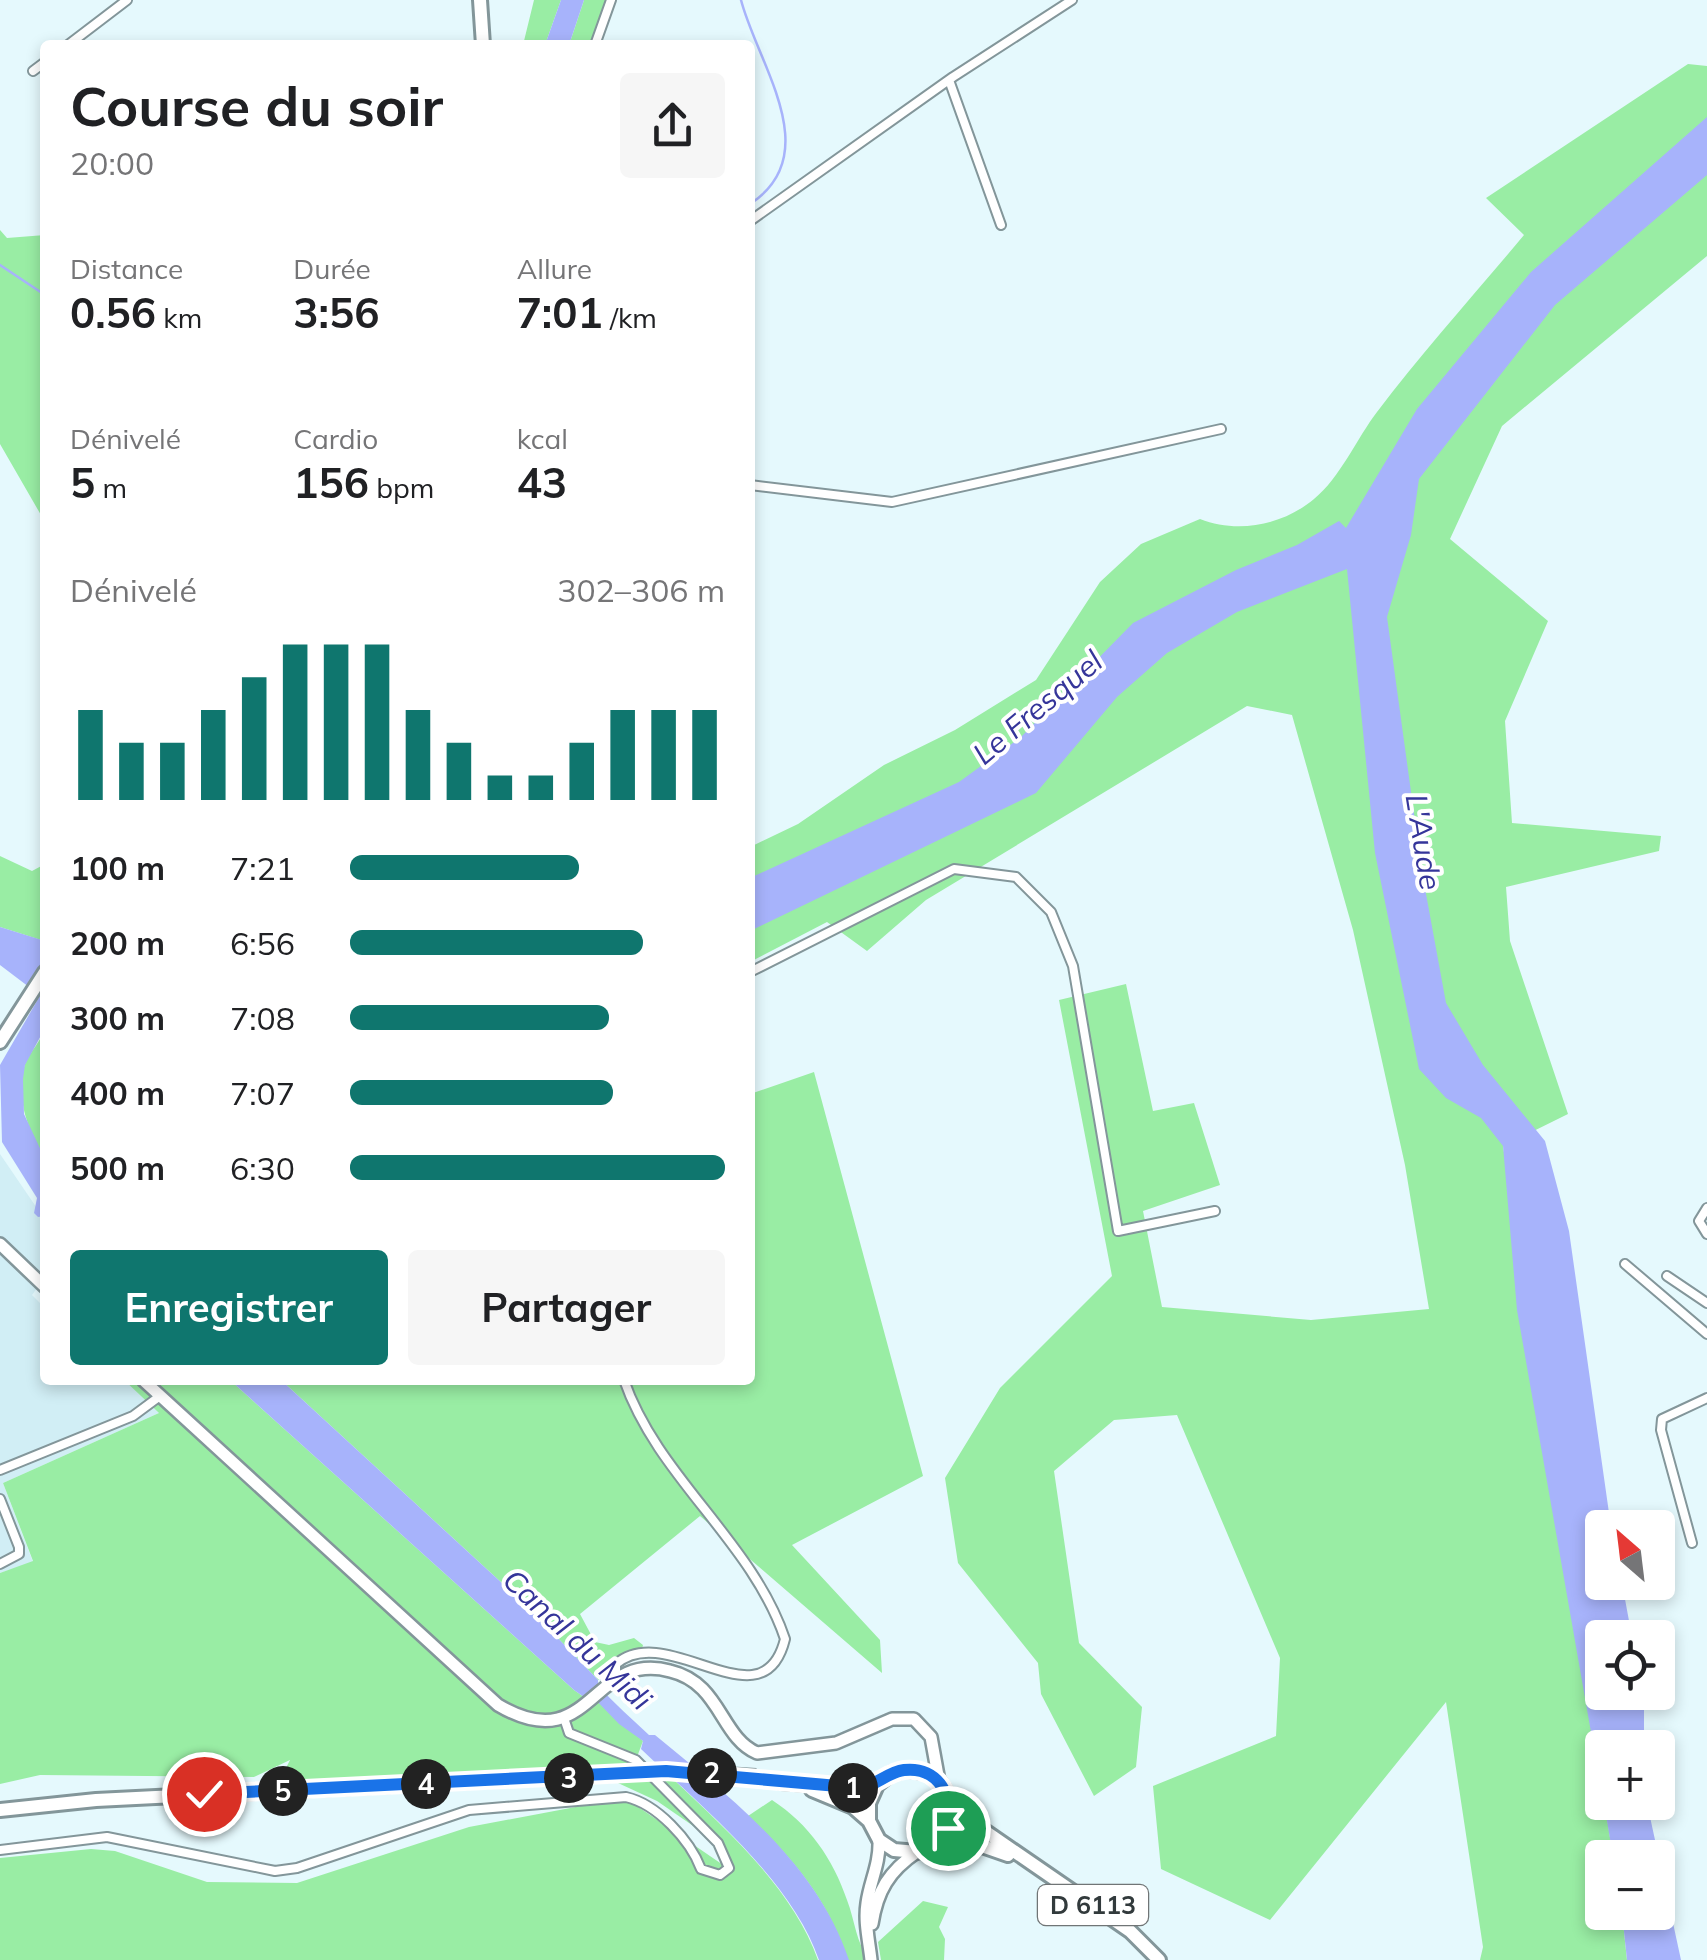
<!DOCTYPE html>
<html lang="fr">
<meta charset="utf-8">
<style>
:root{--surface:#fff;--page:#f6f6f6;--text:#202124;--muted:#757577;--accent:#0f766e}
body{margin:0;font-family:Mulish,sans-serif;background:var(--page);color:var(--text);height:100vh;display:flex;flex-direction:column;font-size:38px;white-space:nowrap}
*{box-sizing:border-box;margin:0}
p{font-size:32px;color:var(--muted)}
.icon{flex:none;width:55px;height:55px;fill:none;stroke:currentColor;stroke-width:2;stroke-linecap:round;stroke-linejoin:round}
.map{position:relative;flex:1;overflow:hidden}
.drawer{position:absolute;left:40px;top:40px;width:715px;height:1345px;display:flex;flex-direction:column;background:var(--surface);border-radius:10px;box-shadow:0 5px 15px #0003}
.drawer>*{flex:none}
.needle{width:65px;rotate:332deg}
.controls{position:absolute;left:1585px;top:1510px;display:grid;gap:20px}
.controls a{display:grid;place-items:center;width:90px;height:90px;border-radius:10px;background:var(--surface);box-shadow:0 5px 15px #0003;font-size:50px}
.pin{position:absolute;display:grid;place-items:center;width:85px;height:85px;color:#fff;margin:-42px;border:5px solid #fff;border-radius:50%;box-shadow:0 2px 10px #0007}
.km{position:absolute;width:50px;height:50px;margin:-25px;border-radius:50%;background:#222;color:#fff;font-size:28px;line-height:50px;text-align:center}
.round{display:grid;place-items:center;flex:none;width:105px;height:105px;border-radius:10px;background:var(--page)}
.headline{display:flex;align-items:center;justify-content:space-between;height:170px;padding:0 30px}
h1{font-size:55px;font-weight:700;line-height:75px}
.stats{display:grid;grid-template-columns:repeat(3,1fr);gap:15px;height:170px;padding:10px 30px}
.stats div{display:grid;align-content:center}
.stats b{font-size:42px;font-weight:700}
.stats small{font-size:28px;font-weight:400}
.stats p{font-size:28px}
.chart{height:280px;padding:20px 30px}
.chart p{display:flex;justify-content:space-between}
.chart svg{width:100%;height:180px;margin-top:10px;stroke:var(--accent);stroke-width:6}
.action{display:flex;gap:20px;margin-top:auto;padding:20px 30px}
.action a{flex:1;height:115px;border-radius:10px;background:var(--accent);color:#fff;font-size:40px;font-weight:700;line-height:115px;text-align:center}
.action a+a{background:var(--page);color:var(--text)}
ul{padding:0 30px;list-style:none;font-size:32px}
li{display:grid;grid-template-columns:160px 120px 1fr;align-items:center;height:75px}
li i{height:25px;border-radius:12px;background:var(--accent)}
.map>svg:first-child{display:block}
.built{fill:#d1eef5}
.green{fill:#99eda4}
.water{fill:#a7b3fb}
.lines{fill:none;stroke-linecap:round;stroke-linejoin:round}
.stream{stroke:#a7b3fb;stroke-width:2.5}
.street-casing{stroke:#83969a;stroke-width:12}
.secondary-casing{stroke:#83969a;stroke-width:16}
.primary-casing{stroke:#83969a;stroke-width:18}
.street{stroke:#fff;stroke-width:8}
.secondary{stroke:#fff;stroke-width:11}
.primary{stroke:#fff;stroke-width:12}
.primary-bridge-casing{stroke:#83969a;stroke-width:18;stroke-linecap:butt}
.primary-bridge{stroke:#fff;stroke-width:12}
.route-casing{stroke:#fff;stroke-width:20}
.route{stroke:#1a73e8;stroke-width:12}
.labels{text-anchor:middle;stroke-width:8;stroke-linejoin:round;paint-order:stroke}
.shield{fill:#fff;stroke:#707576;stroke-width:2.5}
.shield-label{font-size:25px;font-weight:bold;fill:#323a3c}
.water-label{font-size:30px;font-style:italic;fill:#35359a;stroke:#fff}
</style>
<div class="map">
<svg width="1707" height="1960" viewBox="0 0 1707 1960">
<rect width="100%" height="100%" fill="#e5f9fd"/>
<path class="built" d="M0,1154L45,1220V1277L32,1295L45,1308V1380H124L159,1413L3,1483L33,1562L0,1573Z"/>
<path class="green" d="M534,0H561L545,45H523Z
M584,0H611L595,45H569Z
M1688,64L1707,66V256L1502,426L1450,539L1548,621L1505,721L1512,823L1661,836L1659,851L1506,887L1510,941L1568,1114L1503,1146L1613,1857L1602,1858V1912L1622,1913L1627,1960H1480L1483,1947L1446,1702L1270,1920L1161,1869L1153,1786L1276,1736L1280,1658L1177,1415L1114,1420L1054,1471L1079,1643L1142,1707L1136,1767L1094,1796L1041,1694L1038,1663L958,1563L945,1478L1000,1388L1112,1276L1059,1000L1126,984L1153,1111L1194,1103L1220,1185L1143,1211L1162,1307L1311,1320L1429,1309L1405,1165L1353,930L1292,715L1247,706L926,900L867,951L827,922L750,962V847L798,824L884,765L955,730L1036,680L1100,582L1141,544L1200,519C1238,534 1283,525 1314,499C1340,478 1357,438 1377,412C1423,351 1475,294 1524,235L1486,198Z
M0,230L7,238L45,235V522L0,444Z
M0,856L32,871L45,864V934L41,940L0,927Z
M45,1028V1159C29,1133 14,1095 25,1064C30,1051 41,1042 45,1028Z
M814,1072L923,1476L792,1545L880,1640L882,1673L700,1516L580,1614L595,1642L609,1645L634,1638L643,1645L641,1653L626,1656L598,1680L528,1607L281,1380H750V1094Z
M124,1380H230L574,1690L584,1697L590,1694L643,1741L631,1773L312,1789L291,1781L286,1768L290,1760L254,1777L40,1775L0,1784V1573L33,1561L3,1483L159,1413Z
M673,1779C727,1830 793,1889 818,1960H0V1858L91,1849L115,1851L207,1882L297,1883L469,1827L602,1802H631L729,1869L718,1843L657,1801L618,1783Z
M772,1800C809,1824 833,1859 847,1900C855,1921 856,1942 869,1960H848C828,1900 794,1859 748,1816Z
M923,1901L948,1907L939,1927L945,1939L944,1960H881L878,1942Z"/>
<path class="water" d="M561,0H584L569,45H545Z
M1707,117V175L1555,305L1419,479L1411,535L1387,617L1422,872L1446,1003L1483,1065L1545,1141L1569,1231L1611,1527L1602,1528V1582L1622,1583L1632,1637L1602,1638V1692L1643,1693L1644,1697V1747L1602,1748V1795L1517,1310L1503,1146L1481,1118L1446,1098L1419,1069L1375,853L1347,569L1237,612L1167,653L1117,697L1036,793L750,931V878L959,782L1021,737L1133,623L1236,570L1297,545L1339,521L1346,528L1417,409L1531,272Z
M0,927L45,941V957L29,987L0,965Z
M45,987V1028L25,1065L23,1079L24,1114L45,1159V1216L38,1217L34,1213L37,1198L2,1142L0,1065Z
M230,1380H281L528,1607L598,1680V1686C614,1703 632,1719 649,1735H655C732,1799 816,1862 849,1960H819C792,1880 701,1806 641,1749L643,1741L619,1724L590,1694L584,1697L574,1690Z
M1604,1803H1647L1681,1960H1627L1622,1913L1658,1912V1858L1613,1857Z"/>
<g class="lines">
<path class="stream" d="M741,0C757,63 827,154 750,204
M0,265L45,295"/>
<g class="street-casing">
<path id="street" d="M68,45L127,0
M595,45L611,0
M33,71L45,62
M949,80L1001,225
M750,221L953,77L1072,0
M750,485L892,502L1221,429
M750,972L954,869L1016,877L1051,912L1073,966L1118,1231L1215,1211
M1707,1208L1699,1221L1707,1234
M1625,1264L1707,1334
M1667,1276L1707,1303
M0,1470L133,1416L160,1396
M0,1499L19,1547V1554L0,1564
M1692,1543L1661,1430L1662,1419L1707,1398
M616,1677V1664C668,1619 763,1728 785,1639C752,1541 658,1478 624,1380
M0,1850L107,1837L275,1871L297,1868L469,1810L626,1797C657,1804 690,1840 701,1869L720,1875L729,1868L718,1843L636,1760L569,1733L564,1718"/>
</g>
<g class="secondary-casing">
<path id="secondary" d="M0,1244L45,1287
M143,1380L498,1705C591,1760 591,1650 670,1671C721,1683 720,1737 757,1753L836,1743L892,1719H914L931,1737L939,1781
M872,1924C877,1891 889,1871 917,1852
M871,1960C869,1941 864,1922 867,1903C870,1881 880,1864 879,1840"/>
</g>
<g class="primary-casing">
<path id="primary" d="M480,0L483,45
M0,1042L45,972
M781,1782L861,1788L877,1785L892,1773L907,1770L925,1772L939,1781L960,1814L1130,1931L1159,1960
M812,1790L853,1807L869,1821L879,1840L894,1850L917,1852L959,1838L1008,1855
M0,1810L96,1800L631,1773
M869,1821V1803L877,1785
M937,1843L948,1828L951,1804"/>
</g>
<use href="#street" class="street"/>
<use href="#secondary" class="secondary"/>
<use href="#primary" class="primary"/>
<g class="primary-bridge-casing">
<path id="primary-bridge" d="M631,1773L666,1771L756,1777"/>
</g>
<use href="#primary-bridge" class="primary-bridge"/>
</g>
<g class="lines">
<g class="route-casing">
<path id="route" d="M204,1794L666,1771L861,1788C877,1785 888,1772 904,1770C939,1766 955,1798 948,1828"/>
</g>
<use href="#route" class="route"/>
</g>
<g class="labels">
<rect class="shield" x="1038" y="1885" width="110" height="40" rx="8"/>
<g class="shield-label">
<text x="1093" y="1914">D 6113</text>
</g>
<g class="water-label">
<text transform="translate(1038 708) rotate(-40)" y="10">Le Fresquel</text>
<text transform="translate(1423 842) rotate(81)" y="10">L'Aude</text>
<text transform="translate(577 1640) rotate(43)" y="10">Canal du Midi</text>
</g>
</g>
</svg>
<div class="controls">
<a><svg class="needle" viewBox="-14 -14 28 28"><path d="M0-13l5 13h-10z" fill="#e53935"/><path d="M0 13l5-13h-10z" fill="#757577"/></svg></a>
<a><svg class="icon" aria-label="locate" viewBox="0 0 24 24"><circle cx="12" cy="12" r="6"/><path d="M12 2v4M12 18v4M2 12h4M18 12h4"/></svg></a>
<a>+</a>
<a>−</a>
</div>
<div class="pin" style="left:948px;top:1828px;background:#1e9e55"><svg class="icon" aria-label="arrive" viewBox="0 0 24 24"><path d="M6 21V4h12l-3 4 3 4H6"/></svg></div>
<div class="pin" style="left:204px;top:1794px;background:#d93025"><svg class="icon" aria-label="check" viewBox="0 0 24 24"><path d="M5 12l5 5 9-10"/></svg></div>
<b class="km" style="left:853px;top:1788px">1</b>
<b class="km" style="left:712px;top:1773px">2</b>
<b class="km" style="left:569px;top:1778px">3</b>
<b class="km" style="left:426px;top:1784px">4</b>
<b class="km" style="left:283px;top:1791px">5</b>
<section class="drawer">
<div class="headline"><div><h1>Course du soir</h1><p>20:00</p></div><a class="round"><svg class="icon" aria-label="share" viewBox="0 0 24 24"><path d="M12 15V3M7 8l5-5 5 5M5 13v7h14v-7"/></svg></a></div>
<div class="stats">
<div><p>Distance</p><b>0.56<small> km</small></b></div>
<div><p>Durée</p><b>3:56</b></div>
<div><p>Allure</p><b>7:01<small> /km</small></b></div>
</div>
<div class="stats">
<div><p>Dénivelé</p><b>5<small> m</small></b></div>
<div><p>Cardio</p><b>156<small> bpm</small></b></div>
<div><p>kcal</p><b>43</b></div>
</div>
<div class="chart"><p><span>Dénivelé</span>302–306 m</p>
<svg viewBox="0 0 160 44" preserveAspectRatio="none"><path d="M5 44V22M15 44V30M25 44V30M35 44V22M45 44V14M55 44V6M65 44V6M75 44V6M85 44V22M95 44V30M105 44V38M115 44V38M125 44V30M135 44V22M145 44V22M155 44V22"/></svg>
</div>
<ul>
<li><b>100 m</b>7:21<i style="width:61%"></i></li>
<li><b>200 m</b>6:56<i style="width:78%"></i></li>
<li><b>300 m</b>7:08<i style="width:69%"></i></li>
<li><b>400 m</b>7:07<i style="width:70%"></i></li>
<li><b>500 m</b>6:30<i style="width:100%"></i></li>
</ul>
<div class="action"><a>Enregistrer</a><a>Partager</a></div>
</section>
</div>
